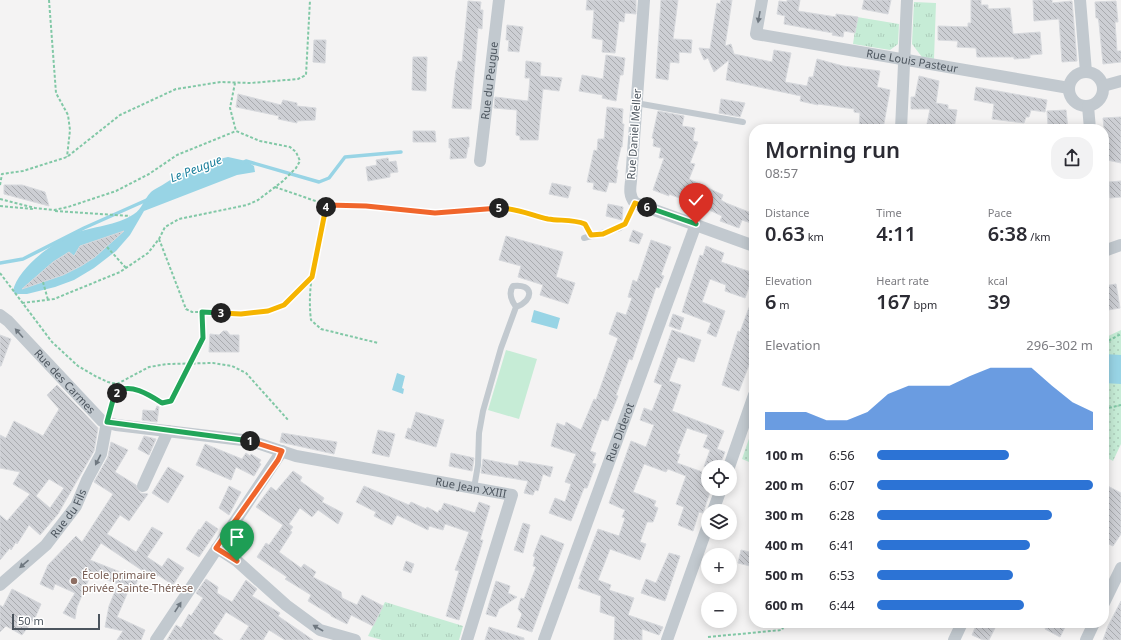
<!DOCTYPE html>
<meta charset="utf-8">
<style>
:root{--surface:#fff;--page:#f2f2f3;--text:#2b2b33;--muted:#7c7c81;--accent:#2c73d5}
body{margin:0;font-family:"Noto Sans",sans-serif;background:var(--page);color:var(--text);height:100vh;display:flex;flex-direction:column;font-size:15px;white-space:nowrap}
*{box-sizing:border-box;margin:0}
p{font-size:13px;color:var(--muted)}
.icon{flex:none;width:22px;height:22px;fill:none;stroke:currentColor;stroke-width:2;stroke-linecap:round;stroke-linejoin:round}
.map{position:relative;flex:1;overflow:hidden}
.details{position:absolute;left:749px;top:124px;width:360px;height:504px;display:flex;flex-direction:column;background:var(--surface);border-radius:16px;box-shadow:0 2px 10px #0003}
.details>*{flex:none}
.fabs{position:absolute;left:701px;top:460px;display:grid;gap:8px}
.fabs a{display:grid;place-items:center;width:36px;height:36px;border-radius:50%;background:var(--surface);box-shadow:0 2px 10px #0003;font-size:20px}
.scale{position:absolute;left:12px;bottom:10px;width:88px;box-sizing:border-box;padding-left:4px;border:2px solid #4c555e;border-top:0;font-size:11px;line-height:14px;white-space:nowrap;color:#4c555e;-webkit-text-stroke:3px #fff;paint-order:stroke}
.pin{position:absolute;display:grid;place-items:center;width:34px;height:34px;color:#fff;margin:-41px -17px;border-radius:50% 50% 50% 0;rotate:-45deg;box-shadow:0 0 4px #0007}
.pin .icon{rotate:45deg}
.km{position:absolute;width:20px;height:20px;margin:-10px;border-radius:50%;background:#222;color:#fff;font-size:11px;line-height:20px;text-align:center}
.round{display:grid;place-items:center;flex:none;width:42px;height:42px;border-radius:16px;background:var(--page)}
.overview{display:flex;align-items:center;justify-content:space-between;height:68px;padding:0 16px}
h1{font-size:22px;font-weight:600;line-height:30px}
.stats{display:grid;grid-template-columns:repeat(3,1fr);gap:6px;height:68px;padding:4px 16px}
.stats div{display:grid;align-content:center}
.stats b{font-size:20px;font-weight:600}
.stats small{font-size:11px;font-weight:400}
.stats p{font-size:11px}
.chart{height:112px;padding:8px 16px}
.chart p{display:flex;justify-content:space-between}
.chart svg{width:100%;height:72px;margin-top:4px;fill:var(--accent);opacity:.7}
ul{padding:0 16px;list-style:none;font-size:13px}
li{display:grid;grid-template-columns:64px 48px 1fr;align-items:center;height:30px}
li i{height:10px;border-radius:5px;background:var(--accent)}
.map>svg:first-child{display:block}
.grass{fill:url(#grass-tufts)}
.park{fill:url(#park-dots)}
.garden{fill:#c6ecd6}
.water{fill:#98d4e5}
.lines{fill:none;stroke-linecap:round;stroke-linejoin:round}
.stream{stroke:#98d4e5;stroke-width:3.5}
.building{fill:url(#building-back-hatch);stroke:#d7d9dd;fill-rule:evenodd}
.path{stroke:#81c8a6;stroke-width:2;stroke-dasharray:3 2;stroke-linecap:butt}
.service{stroke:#c2c9cf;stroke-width:6}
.minor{stroke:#c2c9cf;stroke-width:12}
.oneway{fill:#6f7880}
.split-1-casing{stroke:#fff;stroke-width:8}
.split-2-casing{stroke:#fff;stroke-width:8}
.split-3-casing{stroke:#fff;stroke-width:8}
.split-4-casing{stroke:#fff;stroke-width:8}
.split-5-casing{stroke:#fff;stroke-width:8}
.split-6-casing{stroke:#fff;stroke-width:8}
.split-7-casing{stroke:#fff;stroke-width:8}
.split-1{stroke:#f0652b;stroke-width:5}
.split-2{stroke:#22a559;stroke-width:5}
.split-3{stroke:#22a559;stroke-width:5}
.split-4{stroke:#f5b400;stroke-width:5}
.split-5{stroke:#f0652b;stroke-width:5}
.split-6{stroke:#f5b400;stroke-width:5}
.split-7{stroke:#22a559;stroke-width:5}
.education-dot{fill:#8d6e63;stroke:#fff;stroke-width:1.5}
.labels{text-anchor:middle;stroke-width:3;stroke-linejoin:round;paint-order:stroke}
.street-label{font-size:11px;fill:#4c555e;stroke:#fff}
.education-label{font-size:11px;fill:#785e54;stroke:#fff;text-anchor:start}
.water-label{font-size:12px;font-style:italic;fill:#1a7e9b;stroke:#fff}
</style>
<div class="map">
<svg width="1121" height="640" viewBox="0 0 1121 640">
<defs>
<pattern id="grass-tufts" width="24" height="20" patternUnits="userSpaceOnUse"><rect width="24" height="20" fill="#c6ecd6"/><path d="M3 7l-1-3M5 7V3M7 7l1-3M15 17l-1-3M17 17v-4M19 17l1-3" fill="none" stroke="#acccba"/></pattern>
<pattern id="park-dots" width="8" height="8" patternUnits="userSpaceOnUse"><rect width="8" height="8" fill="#c6ecd6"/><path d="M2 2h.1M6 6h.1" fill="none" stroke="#acccba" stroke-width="1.8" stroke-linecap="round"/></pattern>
<pattern id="building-back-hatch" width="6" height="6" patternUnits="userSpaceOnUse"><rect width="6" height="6" fill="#cdcfd4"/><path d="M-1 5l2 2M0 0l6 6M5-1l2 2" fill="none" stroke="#a9abaf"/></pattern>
</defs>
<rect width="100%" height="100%" fill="#f4f3f3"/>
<path class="grass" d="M914,2L936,3L934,59L922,57L912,44Z
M857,17L899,24L898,44L890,50L853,44Z
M385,602L463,626L459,640H382L368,636Z"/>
<path class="park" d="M1121,330V444L1113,461L1104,456V338Z
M754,424V464L742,459Z"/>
<path class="garden" d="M506,350L537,359L519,419L488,410Z"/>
<path class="water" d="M228,157L246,161L254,166L255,172L237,175L144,211L130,235L116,251L94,268L74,280L55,287L27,294H15L13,291C17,269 53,242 73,234C92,226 117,226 134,214C142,209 144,199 151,192C154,189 160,187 164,184C184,171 204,162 228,157Z
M534,310L560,318L557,329L531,322Z
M1104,354L1121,355V384L1104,383Z
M397,373L405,376L402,388L404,389L403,394L392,390Z"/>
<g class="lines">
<path class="stream" d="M242,163L246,161L319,182L329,178L345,157L401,152
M0,263L23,259L84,228L149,199"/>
</g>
<path class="building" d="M587,0H636V14L625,13L624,22L619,21L615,53L602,52L603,40L592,38L594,10H586Z
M661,0H678L673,39L692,40L691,53L679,52V63L670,62L668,80L656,78Z
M721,0H732L725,46L731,44L734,54L772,62L774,50L791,53L785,82L807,86L809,77H813L817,59L843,66L880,71L877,87L890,90L883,129H859L860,113L854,112V109L818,104V105L800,101L801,96L726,80L729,60L714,72L708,58L704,60L699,48L710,49L717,3L720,4Z
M787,0H800L798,11L836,17V14L858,17L855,33L844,31L843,37L832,35L833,33L784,24L785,16L777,14L779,1L787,2Z
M864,0H891L888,14L862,9Z
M971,0H981V5H988V9L1010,8L1013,34L1040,32L1042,54L1030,55V58L1014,59V57H977L976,48L957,47L958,41L938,40V26L968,27V23H971Z
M1033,0H1052V3L1072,1L1077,61L1062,62L1059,19L1034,21Z
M468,1L481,2L480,10H483L482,29L478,28L471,109L452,108L456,70H457L458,61L462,62Z
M1116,1L1118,22H1115L1117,51H1121V62L1103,64L1099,23L1098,18H1096L1095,2Z
M507,25L523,27L519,52L508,51L509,40H506Z
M314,40H326L325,63L313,62Z
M606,55L625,58L623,75H620L616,101L602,98L603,95L579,91L582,75L603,79Z
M413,57H427L426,91L412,90Z
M526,61L541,63L540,76L562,78L559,91L543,89L538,140H520V136L516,135L517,110L494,108L495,97L528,101L530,78H525Z
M919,76L939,81L936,103L948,105V109L957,110L954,129H926L930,109H911V97H915Z
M976,87L1047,100L1045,112L1031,110L1029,117H1026L1024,123L992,119L994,104L974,100Z
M238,94L281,105L283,100L297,103V106L316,108L315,120L297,121V123L278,119L279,116L236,107Z
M721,99L745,103L740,117L719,113Z
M607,107L623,109L622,124H624L622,147H621L616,170H618L616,183L609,182L606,192L593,189L594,183L587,182L594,150L597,151L598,139H604Z
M1066,110L1068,129H1058L1055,125H1048L1047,111Z
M658,111L684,116L682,126L695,128L693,139V141L698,142L690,163L695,164L689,179L723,195L721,200L726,203L754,214V224L742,220L739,228L720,221L722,216L707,209L669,194V196L653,190L664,158H659L661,148L653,146L654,139L652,138Z
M1121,117V163L1107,160L1103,118Z
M413,131H435L436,142H413Z
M469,137V147H468L466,158L450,159L451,148H449V139Z
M388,158L389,162L396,161L398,172L390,173V177L368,181L366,167L377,165L376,160Z
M1121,181V197L1110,198L1109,182Z
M552,183L571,187L568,198L549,194Z
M4,185H22L45,192L49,206L4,194Z
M608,204L623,207L622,220L606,216Z
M633,230L643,234L639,244L629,241Z
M124,231L95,257L81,266L63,275L22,289L53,262L69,252L74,256L80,246Z
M506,236L563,252L556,277L575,283L568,304L540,295L543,285L518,277L521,266L499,260Z
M651,240L671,247L661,275L664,276L659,288L656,287L632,360L629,359L616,395L618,396L608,421L602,419L590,451L596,453L592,463L596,464L587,488H584L571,521L549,513L555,498L565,502L571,484L565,482L576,454L551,446L557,423L565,426L566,422L581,430L594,399L596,400L618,338L609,334L617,312L626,315L632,298L628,297L633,280L637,282Z
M706,246L724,253L721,262L754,273L745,298L725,291L726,285L710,279L702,302L725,311L716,337L707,333L711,323L682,312L700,255L703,256Z
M1116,284L1120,308L1108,310L1104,286Z
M753,297L754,352L739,391L722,385L738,331L740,332Z
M673,314L684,318L680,330L669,326Z
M672,330L701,340L694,362L678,357L669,381L681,385L672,411L724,431L717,449L725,452L719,467H704L710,450L703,447L708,435L687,428L677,454H680L677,463L708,474V489H711L703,513L699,512L693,531L678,525L684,507L676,504L686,476L668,469L666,472L644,464L633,492L656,501L654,506L658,508L653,522H647L640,542L646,544L640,560L610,549L598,580L611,585L609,590L634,598L628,615L663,627L659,635L642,629V640H614L615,617L600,612L601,596L578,588L581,579H579L598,529L619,536L625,518L622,517L625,510L609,503L631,441L646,447L654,425L640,420L644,408L652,411L662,385L654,382Z
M223,331H227L230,335H239V352H209L210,334L219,335Z
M0,335L11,339L1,366H0Z
M57,385L98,428L94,451L58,514L40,535L29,525L17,544L16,542L11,550L10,548L0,560V515L7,521L30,494L13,484L20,472L0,468V435L6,438L14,421L43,436L59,409L47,395ZM49,479L64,488L50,508L36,496Z
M157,406L159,407L157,422L142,420L143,410L155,411Z
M416,412L444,420L436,447L405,438L408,428L411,429Z
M378,430L395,434L389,457L372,453Z
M282,433L337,442L334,454L280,442Z
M144,436L156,439L149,455L138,449Z
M111,442L128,450L115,472L136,485L140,493L148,494L129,521L120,515L107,534L136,552L152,527L163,533L147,557L162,567L168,558L184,568L173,585L158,575L155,579L101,543L90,560L138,579L134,589L130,587L117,617L145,630L141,640H117L123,631L105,627L109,606L118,584L91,574L77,607L75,619L63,613L75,593L55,584L53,590L40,584L48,565L76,536L82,542L113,494L94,482L108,457Z
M205,444L242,459L246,453L250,456L251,454L261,460L259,463L261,464L254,476L236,467L231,480L196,465Z
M451,453L474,458L472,471L449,466Z
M483,459L518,466L519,461L553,467L550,477L543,474L538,491L535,490L533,495L524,493L528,481L481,473Z
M168,467L184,476L168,503L152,493Z
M293,471L302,477L300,481L324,498L322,502L343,513L338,524L318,510L312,517L300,508L289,524L293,527L290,531L292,532L279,552L301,568L304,564L316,572L313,577L341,592L342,598L357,605L362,595L383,606L373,626L351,615L347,624L331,616V615L308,601L311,595L285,579L287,577L257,557L266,543L269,545L283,525L256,507L271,487L276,491Z
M1104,484L1121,493V534L1113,546L1104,542Z
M229,486L241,492L229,515L219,508Z
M364,486L409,505L411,502L426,509L427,507L438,513L439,510H441L444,503L475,513L479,502L490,506L480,540H483L459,620L446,616L459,571L455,570L469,532L445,524L443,530L429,526L428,530L397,515L392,525L374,516L376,512L356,502Z
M206,521L218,529L199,557L186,549L199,529L200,530Z
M523,523L530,525L523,553L514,550Z
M541,535L564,544L532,632L517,627L522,614L518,609L521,598L524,599L536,567L533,566L535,557L533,556Z
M741,550L754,553V567L738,563Z
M669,553L680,556L665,601L641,593L646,579L656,583Z
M406,561L414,564L411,573L403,570Z
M206,579L218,587L217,593L232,602L246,580L257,589L252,596L280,613L278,616L313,640H285L269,630L263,640H240L249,626L226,612L213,633L223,640H167L176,625L181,628L189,614L191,616L203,598L196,593Z
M496,581L510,586L508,593L517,597L499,609L496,617L486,614Z
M12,589L41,604L35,618L22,635L6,626L0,632V605L3,607Z
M1121,601V640H1103L1108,626Z
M977,623H985L995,628L989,640H983L972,635Z
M1048,623H1067L1060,637L1045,629Z
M489,627L524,638V640H485Z"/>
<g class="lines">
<path class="path" d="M49,0L56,93L68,115L70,130L67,157
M0,185L2,174L23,171L67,157L120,115L176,89L221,82L251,83L298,79L306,75L310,0
M275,187L327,205L367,206L435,213L506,208L527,212L547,219L579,221L585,224L588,229
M0,199L35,208L54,210L68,207L116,191L149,174L177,155L236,131
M327,205C319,242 306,282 311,320L321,329L378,343
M0,206L33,209
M55,211L130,216
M159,239L186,309L192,312C219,311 260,320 284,305C294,299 304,286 312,277
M107,247L126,268
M0,273L52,342L78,366L95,376L108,382L117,384L149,367L167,364L213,363L232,366L246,373L289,421
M43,282L48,300
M22,303L54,299L120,272L148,253L159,239L165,227L179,219L247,205L258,200L283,181L296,168L300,161L296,152L290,147L260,141L236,131L230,108L235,83
M1104,343L1121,334
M1104,409L1121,405
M109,412L113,400L122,389L137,390L162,403L171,401L203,338L202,312
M708,637L782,630L785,623"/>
<path class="service" d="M636,103L743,122
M584,238L620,228L625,224L635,203
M474,488L478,465L479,433L483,411L501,348L516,307C511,300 508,293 513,286C533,283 535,300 516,307"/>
<g class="minor">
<path d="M644,0L631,181C630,189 629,196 635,203L754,246"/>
<path id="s1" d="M762,0L756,34L1069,88"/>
<path d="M1080,0L1086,72"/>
<circle cx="1086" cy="89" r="17"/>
<path d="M1103,86L1121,81"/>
<path d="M1088,106L1090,129"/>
<path d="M901,129L907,0"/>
<path id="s2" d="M480,161L499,0"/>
<path d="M1104,251L1121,245"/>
<path id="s3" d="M0,315L8,321L102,421L116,425L251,441L296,456L512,495L467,640"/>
<path d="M729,467L754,395"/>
<path d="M143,486L168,431"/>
<path d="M713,511L721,489"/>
<path d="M217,548L237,561L286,605L320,630L355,640"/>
<path id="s4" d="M0,585L46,545L76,506L87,480L101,454L107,422"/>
<path d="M1104,603L1121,568"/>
<path d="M156,640L282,451"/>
<path id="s5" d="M544,640L696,224"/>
<path d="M667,640L708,525"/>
<path d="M954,640L962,623"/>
<path d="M1086,640L1094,623"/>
</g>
</g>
<defs><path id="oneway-solid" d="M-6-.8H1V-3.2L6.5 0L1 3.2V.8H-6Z"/></defs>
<g class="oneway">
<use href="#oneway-solid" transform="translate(759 17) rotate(100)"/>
<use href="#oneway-solid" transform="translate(19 333) rotate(-132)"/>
<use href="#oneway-solid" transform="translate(98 460) rotate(117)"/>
<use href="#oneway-solid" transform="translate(24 564) rotate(139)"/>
<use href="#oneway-solid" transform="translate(178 607) rotate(-57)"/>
<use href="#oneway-solid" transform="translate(318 628) rotate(-150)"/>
</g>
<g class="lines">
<g class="split-1-casing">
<path id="split-1" d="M237,561L216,548L278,460L282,451L250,441"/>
</g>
<g class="split-2-casing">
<path id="split-2" d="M117,393L113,400L107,422L250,441"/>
</g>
<g class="split-3-casing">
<path id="split-3" d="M117,393C128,381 151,396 162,403L171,401L203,338L202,312L221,313"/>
</g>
<g class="split-4-casing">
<path id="split-4" d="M221,313L241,314L268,311L284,305L312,277L326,207"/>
</g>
<g class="split-5-casing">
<path id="split-5" d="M326,207L327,205L366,206L435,213L499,208"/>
</g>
<g class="split-6-casing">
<path id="split-6" d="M499,208C516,208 531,215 548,219C560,221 573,219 585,224L591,235L603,234L625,224L635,203L647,207"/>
</g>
<g class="split-7-casing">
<path id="split-7" d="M647,207L696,224"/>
</g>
<use href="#split-1" class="split-1"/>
<use href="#split-2" class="split-2"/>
<use href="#split-3" class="split-3"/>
<use href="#split-4" class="split-4"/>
<use href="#split-5" class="split-5"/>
<use href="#split-6" class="split-6"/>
<use href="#split-7" class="split-7"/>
</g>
<circle class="education-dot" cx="74" cy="581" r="4"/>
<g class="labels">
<g class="street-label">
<text dy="4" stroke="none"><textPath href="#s1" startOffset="193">Rue Louis Pasteur</textPath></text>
<text dy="4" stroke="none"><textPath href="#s2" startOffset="81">Rue du Peugue</textPath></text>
<text transform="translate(634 134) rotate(-86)" y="4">Rue Daniel Meller</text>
<text dy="4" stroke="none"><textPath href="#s3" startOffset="93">Rue des Carmes</textPath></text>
<text dy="4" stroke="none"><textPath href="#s5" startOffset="221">Rue Diderot</textPath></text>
<text dy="4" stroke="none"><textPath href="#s3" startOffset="523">Rue Jean XXIII</textPath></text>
<text dy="4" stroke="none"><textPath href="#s4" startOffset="100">Rue du Fils</textPath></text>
</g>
<g class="education-label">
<text x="82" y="579">École primaire<tspan x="82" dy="13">privée Sainte-Thérèse</tspan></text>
</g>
<g class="water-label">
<text transform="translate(196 169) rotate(-21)" y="4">Le Peugue</text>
</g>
</g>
</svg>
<div class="fabs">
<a><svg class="icon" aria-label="locate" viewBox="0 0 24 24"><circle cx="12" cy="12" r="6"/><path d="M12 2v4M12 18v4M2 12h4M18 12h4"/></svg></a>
<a><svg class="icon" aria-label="layers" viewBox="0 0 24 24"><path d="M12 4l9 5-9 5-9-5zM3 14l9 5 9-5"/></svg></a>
<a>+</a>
<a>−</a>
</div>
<div class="scale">50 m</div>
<div class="pin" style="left:237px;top:561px;background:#1e9e55"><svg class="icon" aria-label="arrive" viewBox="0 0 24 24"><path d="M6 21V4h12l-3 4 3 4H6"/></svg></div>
<div class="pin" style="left:696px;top:224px;background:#d93025"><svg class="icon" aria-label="check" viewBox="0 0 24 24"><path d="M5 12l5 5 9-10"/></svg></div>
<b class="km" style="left:250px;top:441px">1</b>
<b class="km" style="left:117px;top:393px">2</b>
<b class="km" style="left:221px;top:313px">3</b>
<b class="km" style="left:326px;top:207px">4</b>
<b class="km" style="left:499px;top:208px">5</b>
<b class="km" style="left:647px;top:207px">6</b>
<section class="details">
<div class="overview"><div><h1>Morning run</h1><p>08:57</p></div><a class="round"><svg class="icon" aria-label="share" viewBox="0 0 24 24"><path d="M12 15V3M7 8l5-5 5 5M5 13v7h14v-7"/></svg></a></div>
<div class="stats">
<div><p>Distance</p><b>0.63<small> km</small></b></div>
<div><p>Time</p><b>4:11</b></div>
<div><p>Pace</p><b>6:38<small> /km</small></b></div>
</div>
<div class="stats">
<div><p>Elevation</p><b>6<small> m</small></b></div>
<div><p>Heart rate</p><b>167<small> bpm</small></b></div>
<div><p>kcal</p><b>39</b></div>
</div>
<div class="chart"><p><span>Elevation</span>296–302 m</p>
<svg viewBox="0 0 160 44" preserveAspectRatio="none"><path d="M0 44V33L10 33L20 33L30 38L40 38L50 33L60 22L70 17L80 17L90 17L100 11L110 6L120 6L130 6L140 17L150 27L160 33V44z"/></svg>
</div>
<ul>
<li><b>100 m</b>6:56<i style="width:61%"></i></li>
<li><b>200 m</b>6:07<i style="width:100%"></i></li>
<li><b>300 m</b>6:28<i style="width:81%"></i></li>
<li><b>400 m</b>6:41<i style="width:71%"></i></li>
<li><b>500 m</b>6:53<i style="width:63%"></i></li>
<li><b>600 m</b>6:44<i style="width:68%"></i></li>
</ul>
</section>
</div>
